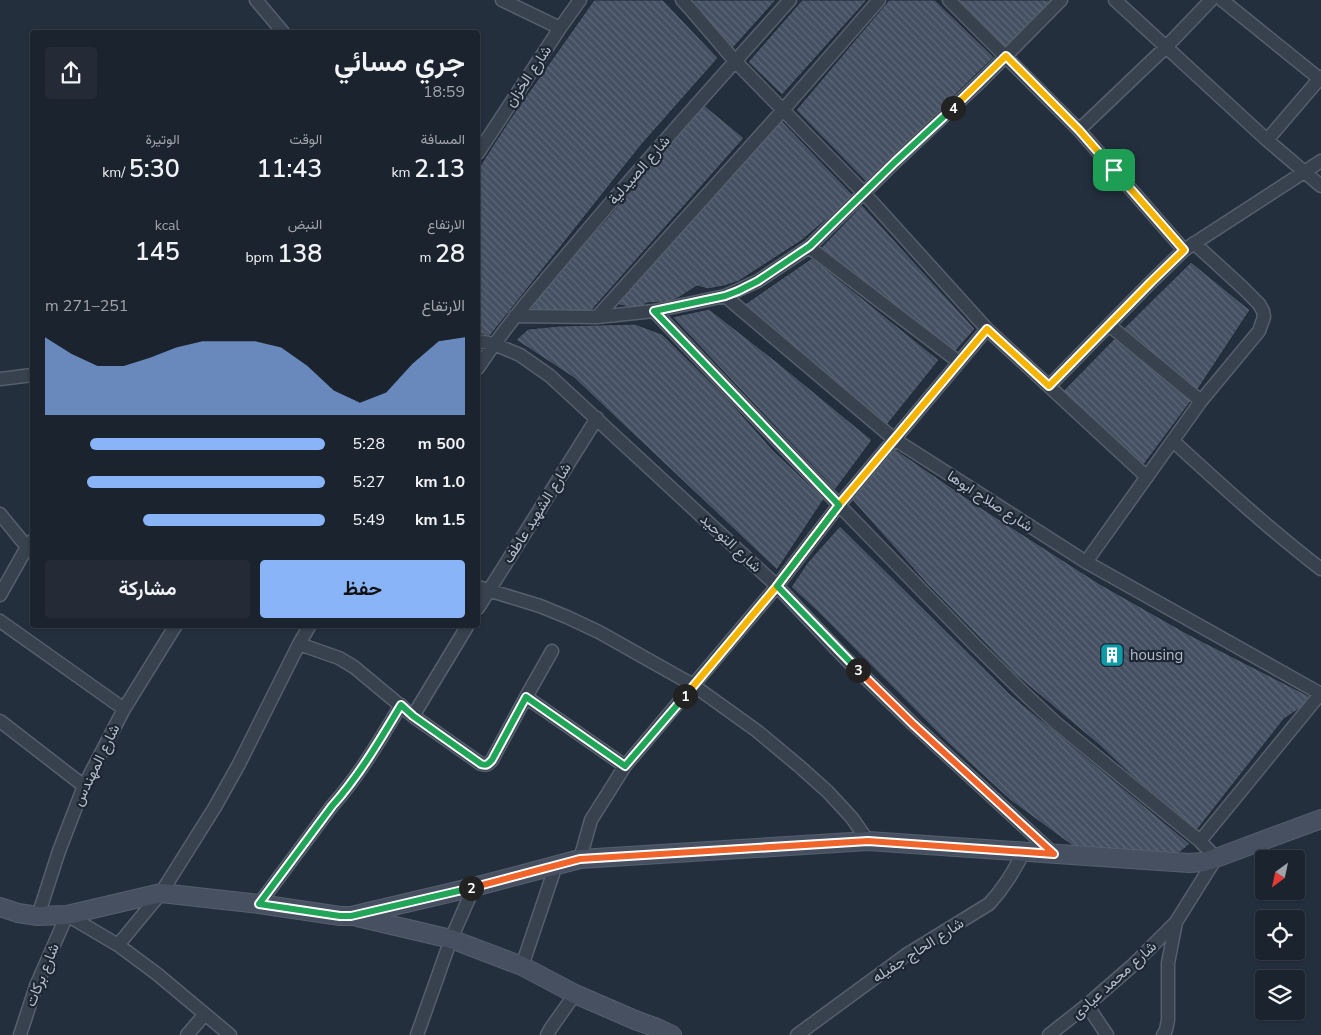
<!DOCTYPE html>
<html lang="ar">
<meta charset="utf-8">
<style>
:root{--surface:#1b232e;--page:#242b36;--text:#f1f3f6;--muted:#a0a4aa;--line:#39404a;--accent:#8ab4f8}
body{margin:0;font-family:"Nunito Sans",Vazirmatn,sans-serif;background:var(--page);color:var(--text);direction:rtl;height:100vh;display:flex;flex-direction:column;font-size:19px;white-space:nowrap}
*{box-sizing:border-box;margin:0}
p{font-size:16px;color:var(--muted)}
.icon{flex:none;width:28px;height:28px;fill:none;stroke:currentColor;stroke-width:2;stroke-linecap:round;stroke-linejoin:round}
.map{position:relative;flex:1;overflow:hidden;direction:ltr}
.side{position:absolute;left:30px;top:30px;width:450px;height:598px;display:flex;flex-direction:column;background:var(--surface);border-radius:5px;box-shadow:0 1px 4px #0004,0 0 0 1px var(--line);direction:rtl}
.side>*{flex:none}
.needle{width:32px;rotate:213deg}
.buttons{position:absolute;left:1255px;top:850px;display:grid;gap:10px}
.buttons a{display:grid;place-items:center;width:50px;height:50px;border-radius:5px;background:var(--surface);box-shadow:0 1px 4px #0004,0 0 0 1px var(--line);font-size:25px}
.pin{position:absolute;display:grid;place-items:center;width:42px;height:42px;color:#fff;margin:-21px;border-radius:10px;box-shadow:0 2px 8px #0006}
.km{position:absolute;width:25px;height:25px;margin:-12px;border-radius:50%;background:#222;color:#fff;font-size:14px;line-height:25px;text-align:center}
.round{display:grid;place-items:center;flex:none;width:52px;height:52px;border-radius:5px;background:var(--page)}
.overview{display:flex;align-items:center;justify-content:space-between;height:85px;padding:0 15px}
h1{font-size:28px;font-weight:600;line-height:38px}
.metrics{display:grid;grid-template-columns:repeat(3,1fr);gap:8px;height:85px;padding:5px 15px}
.metrics div{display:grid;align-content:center}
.metrics b{font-size:25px;font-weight:600}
.metrics small{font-size:14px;font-weight:400}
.metrics p{font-size:14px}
.chart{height:140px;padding:10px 15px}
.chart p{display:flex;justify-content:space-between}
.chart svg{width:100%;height:90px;margin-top:5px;fill:var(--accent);opacity:.7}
.button{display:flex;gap:10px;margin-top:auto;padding:10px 15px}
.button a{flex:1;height:58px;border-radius:5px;background:var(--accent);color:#111;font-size:20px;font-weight:600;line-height:58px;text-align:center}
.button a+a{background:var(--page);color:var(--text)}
ul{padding:0 15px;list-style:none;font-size:16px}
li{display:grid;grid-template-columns:80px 60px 1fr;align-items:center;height:38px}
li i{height:12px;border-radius:6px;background:var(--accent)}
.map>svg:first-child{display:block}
.building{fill:url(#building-back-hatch);stroke:#1f2835}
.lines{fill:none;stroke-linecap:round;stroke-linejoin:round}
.street-casing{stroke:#565f6c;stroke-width:15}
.secondary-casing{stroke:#565f6c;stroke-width:20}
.street{stroke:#38414e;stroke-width:12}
.secondary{stroke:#465061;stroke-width:18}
.split-1-casing{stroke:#fff;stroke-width:10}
.split-2-casing{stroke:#fff;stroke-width:10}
.split-3-casing{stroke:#fff;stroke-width:10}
.split-4-casing{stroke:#fff;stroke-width:10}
.split-5-casing{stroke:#fff;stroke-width:10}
.split-1{stroke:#f5b400;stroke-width:6}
.split-2{stroke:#22a559;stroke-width:6}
.split-3{stroke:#f0652b;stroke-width:6}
.split-4{stroke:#22a559;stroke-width:6}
.split-5{stroke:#f5b400;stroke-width:6}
.labels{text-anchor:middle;stroke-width:4.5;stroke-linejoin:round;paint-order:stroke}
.street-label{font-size:15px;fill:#b4bcc9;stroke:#1d2633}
.poi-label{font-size:15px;fill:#b4bcc9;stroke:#1d2633;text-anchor:start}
</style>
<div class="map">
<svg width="1321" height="1035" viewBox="0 0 1321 1035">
<defs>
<pattern id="building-back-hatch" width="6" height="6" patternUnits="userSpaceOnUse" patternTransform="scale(1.25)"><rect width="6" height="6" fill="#455162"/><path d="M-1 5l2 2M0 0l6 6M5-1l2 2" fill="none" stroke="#5d6877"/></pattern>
</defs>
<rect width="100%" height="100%" fill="#242f3e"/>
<path class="building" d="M594,0H663L718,58L642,144L489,337L478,332V169L510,119Z
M688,0H776L732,49Z
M802,0H867L782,95L748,62Z
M889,0H935L994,57L866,182L796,110Z
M959,0H1052L1006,48Z
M704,105L744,138L591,311L533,310L531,306L549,283L605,221Z
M782,121L854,196L801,241L739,281L724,286L708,289L697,286L678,298L668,302L647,303L637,309L615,304Z
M862,205L975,329L952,355L818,251Z
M812,258L939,360L886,426L745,304Z
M1191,262L1250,310L1196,392L1121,331Z
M709,309L777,362L872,440L835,490L672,317Z
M635,324L662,334L728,399L773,450L824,499L777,570L574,378L516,340L528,329L559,326Z
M1116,337L1191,401L1142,467L1063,391Z
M895,449L983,509L1100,584L1188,634L1309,696L1302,707L1284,719L1197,830L1132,776L1099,745L1016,675L927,584L852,500Z
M840,526L1010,694L1190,844L1179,853L1074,847L1011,801L950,745L817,611L791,587L808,562Z"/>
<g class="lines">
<g class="street-casing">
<path id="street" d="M256,0L283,32
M502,0L560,28
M682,0L693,12L735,61L864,193L987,329L1147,477
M949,0L1079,130L1184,250
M1115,0L1267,140L1321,186
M1222,0L1321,80
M1079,130L1166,47L1211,0
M1267,140L1321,77
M478,153L560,28L580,0
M1194,243L1242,287L1259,304L1263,311L1264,317L1259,331L1201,401
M809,247L959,362
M725,296L894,439L1086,562
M654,311L839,505L974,644L1026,695L1056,723L1200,841
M515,316L597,317L654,311L725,296L758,281L809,247L895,162L982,80L1061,0
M597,317L783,110L879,0
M1109,325L1201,401L1086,562L1321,694
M478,341L494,344L520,355L550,376L777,586L843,656L913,724L1054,854
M478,368C508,322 544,282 579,240C648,158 719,79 790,0
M0,379L32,375
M1049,386L1151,282L1184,250L1321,161
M1173,441C1221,485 1269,529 1321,569
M0,514L27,547
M478,587L540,606L567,617L599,632L693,685L757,731L799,766L828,792L852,818L868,841
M0,595L27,547L32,541
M478,608L597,418
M0,621L124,709
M299,644L339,658L354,667L413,716L481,764C487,766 488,764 492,760L526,697L625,766
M526,697L552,651
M413,716L468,625
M0,721L84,786
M580,859L591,820L625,766L777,586L839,505L987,329
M259,904L332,806C359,776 380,740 401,705
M38,916L59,851L84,786L124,709L176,625
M118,945L161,893L215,807L239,764L299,644L310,625
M522,966L556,865
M1087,1005L1107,1035
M20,1035L36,986L67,915L118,945L157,974L230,1035
M187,1035L205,1014
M417,1035L451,939L474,887
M547,1035L551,1028L575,994
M797,1035L906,955L989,904C1004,888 1013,872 1024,852
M1049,1035L1087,1005L1133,965L1176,922
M1163,1035L1166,1030L1168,1020V963L1176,922L1216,858L1200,841L1321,693"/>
</g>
<g class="secondary-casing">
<path id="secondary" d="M0,907L18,913L38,916L67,915L161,893L259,904L340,916H351L474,887L580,859L868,841L1189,863L1204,862L1216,858L1321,819
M357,917L451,939L522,966L575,994L635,1020L657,1028L672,1035"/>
</g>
<use href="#street" class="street"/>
<use href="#secondary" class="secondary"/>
</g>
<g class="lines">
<g class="split-1-casing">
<path id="split-1" d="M685,696L777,586L839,505L987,329L1049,386L1151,282L1184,250L1114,170"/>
</g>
<g class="split-2-casing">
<path id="split-2" d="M471,888L351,916H340L259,904L332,806C359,776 380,740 401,705L413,716L481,764C487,766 488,764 492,760L526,697L625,766L685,696"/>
</g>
<g class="split-3-casing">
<path id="split-3" d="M471,888L580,859L868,841L1054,854L913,724L858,670"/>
</g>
<g class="split-4-casing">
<path id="split-4" d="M858,670L777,586L839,505L654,311L725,296L738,291L758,281L810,246L895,162L953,108"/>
</g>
<g class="split-5-casing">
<path id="split-5" d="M953,108L1006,56L1079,130L1114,170"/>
</g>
<use href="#split-1" class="split-1"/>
<use href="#split-2" class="split-2"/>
<use href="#split-3" class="split-3"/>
<use href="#split-4" class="split-4"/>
<use href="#split-5" class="split-5"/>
</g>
<defs>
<g id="building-square" transform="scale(1.25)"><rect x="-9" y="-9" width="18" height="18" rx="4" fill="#0f9aa8" stroke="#1d2633"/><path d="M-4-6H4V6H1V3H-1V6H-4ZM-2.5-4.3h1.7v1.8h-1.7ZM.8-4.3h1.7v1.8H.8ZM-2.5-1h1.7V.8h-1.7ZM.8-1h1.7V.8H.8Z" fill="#fff"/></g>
</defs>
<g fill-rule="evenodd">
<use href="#building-square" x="1112" y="655"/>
</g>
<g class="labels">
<g class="street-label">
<text transform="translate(528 76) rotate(-56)" y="5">شارع الخزان</text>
<text transform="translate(639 170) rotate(-49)" y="5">شارع الصيدلية</text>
<text transform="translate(990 501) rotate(33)" y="5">شارع صلاح ابوها</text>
<text transform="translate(537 513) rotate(-58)" y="5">شارع الشهيد عاطف</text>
<text transform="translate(731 543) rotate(43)" y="5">شارع التوحيد</text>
<text transform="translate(96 765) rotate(-64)" y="5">شارع المهندس</text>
<text transform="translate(918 950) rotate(-33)" y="5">شارع الحاج جفيله</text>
<text transform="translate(42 975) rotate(-68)" y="5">شارع بركات</text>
<text transform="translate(1114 980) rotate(-42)" y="5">شارع محمد عيادى</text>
</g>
<g class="poi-label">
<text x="1130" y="660">housing</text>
</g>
</g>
</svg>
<div class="buttons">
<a><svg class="needle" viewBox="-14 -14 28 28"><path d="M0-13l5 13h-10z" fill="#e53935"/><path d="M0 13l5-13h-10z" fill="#a0a4aa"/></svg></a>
<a><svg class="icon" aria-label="locate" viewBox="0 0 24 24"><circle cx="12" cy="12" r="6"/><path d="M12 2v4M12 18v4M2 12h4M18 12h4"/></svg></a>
<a><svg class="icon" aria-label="layers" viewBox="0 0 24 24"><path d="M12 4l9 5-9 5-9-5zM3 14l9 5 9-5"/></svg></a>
</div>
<div class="pin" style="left:1114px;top:170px;background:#1e9e55"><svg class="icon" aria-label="arrive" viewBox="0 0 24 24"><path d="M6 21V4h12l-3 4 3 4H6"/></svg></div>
<b class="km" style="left:685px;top:696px">1</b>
<b class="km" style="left:471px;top:888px">2</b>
<b class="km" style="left:858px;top:670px">3</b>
<b class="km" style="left:953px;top:108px">4</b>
<section class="side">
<div class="overview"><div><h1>جري مسائي</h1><p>18:59</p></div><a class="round"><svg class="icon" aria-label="share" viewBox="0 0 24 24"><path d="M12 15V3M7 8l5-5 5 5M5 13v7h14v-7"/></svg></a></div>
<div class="metrics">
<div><p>المسافة</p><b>2.13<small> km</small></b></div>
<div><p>الوقت</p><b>11:43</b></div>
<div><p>الوتيرة</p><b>5:30<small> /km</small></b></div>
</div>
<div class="metrics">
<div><p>الارتفاع</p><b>28<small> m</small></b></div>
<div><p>النبض</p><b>138<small> bpm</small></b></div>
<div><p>kcal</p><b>145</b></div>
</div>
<div class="chart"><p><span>الارتفاع</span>251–271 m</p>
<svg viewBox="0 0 160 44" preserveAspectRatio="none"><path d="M0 44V6L10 14L20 20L30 20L40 16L50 11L60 8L70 8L80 8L90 11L100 20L110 32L120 38L130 33L140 19L150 8L160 6V44z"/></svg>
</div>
<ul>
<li><b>500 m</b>5:28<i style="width:84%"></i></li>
<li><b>1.0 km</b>5:27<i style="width:85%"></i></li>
<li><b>1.5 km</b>5:49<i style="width:65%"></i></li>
</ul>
<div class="button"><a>حفظ</a><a>مشاركة</a></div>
</section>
</div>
